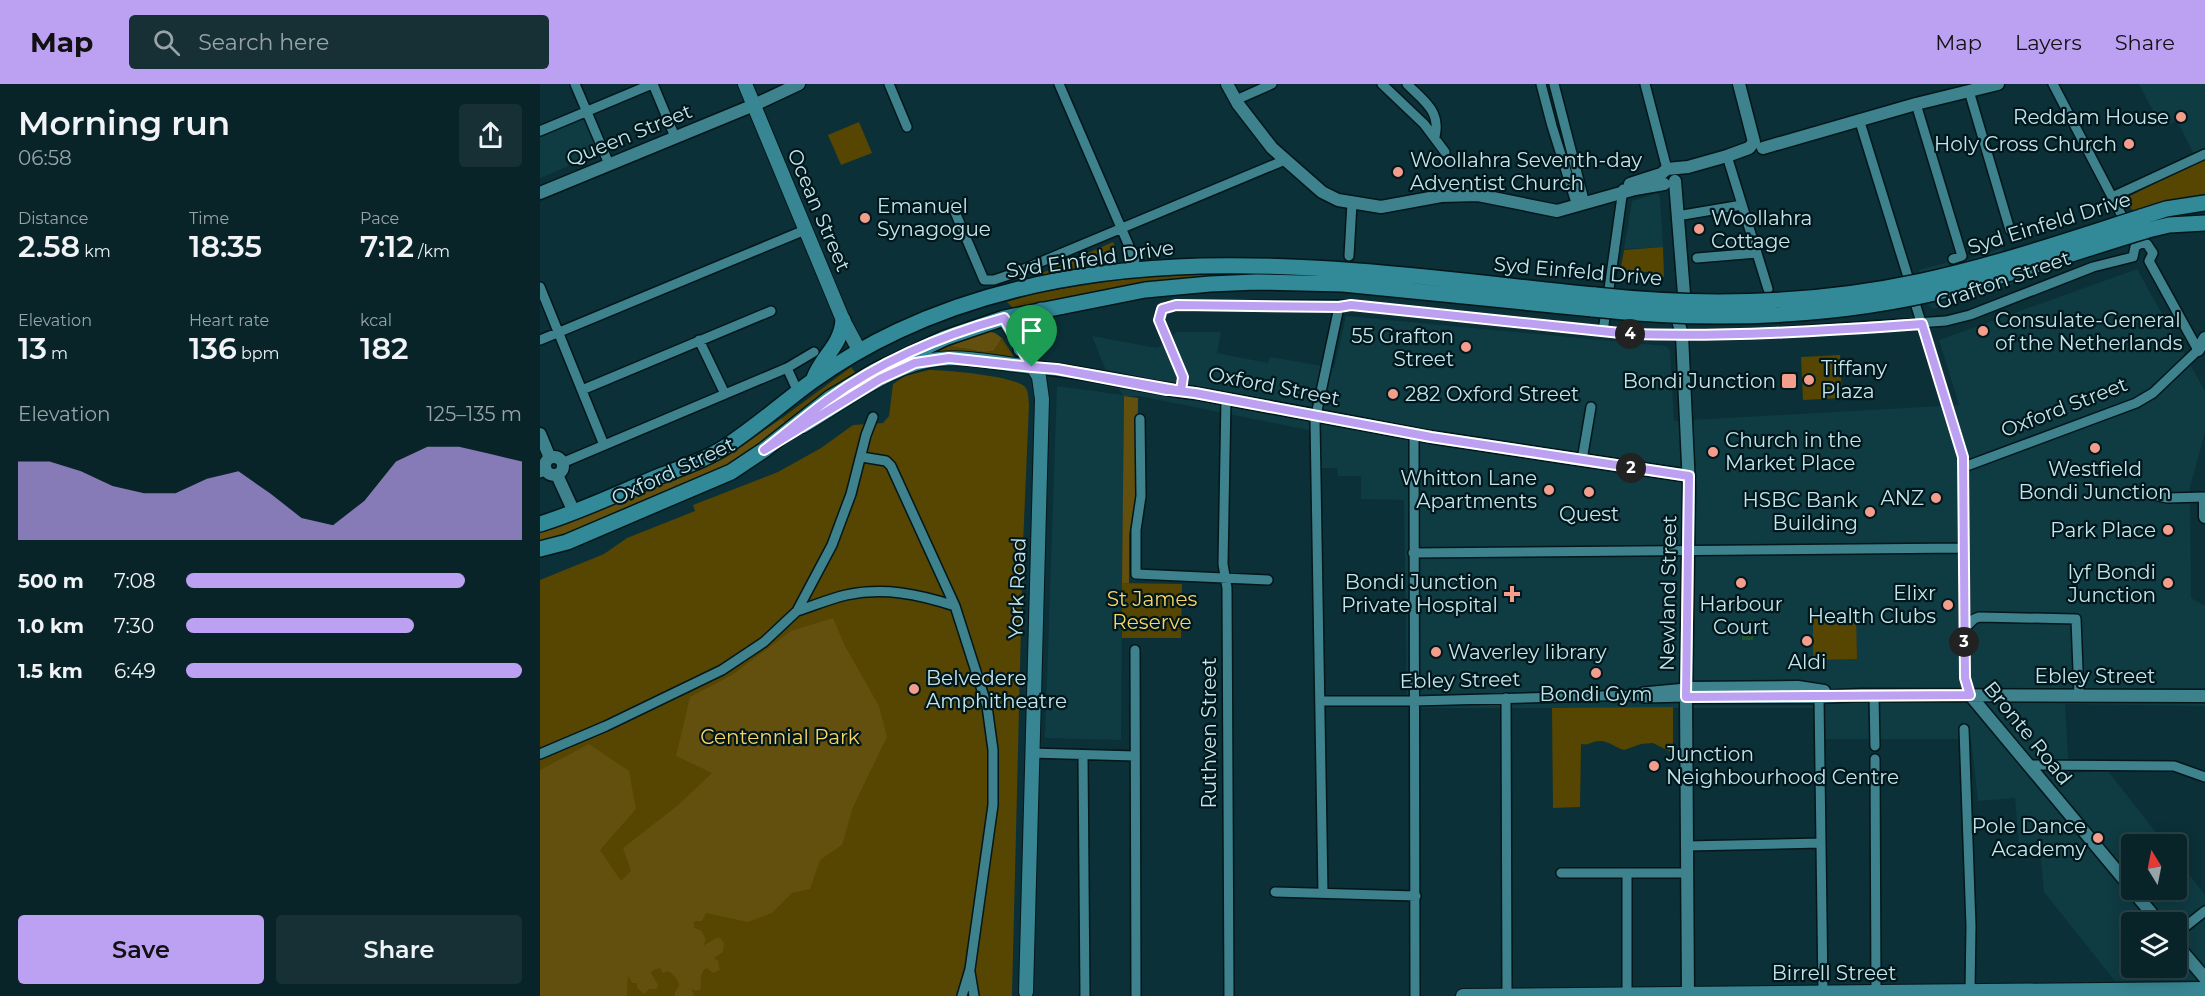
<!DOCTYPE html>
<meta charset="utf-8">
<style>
:root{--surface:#082429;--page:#163035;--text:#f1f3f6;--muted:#98a4a8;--line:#294146;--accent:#bca0f2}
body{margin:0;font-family:Montserrat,sans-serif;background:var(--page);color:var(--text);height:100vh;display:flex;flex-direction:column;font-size:22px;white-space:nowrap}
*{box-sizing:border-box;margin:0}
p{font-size:20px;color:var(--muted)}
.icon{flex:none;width:33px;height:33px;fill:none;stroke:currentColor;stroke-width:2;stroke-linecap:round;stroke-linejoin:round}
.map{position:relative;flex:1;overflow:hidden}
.panel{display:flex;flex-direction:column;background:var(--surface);width:540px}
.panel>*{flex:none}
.needle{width:39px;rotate:350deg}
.buttons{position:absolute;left:1581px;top:750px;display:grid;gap:12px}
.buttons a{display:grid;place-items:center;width:66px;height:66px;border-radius:6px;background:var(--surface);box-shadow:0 3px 15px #0003,0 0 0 2px var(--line);font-size:30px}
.pin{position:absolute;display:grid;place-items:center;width:51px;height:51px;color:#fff;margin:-62px -26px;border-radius:50% 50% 50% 0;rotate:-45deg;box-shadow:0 0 6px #0007}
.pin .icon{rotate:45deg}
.km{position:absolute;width:30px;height:30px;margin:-15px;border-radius:50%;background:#222;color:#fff;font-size:16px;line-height:30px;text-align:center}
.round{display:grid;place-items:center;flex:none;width:63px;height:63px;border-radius:6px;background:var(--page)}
.overview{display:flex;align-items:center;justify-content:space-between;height:102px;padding:0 18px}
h1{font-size:33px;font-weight:600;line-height:45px}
.figures{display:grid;grid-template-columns:repeat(3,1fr);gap:9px;height:102px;padding:6px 18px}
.figures div{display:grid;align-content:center}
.figures b{font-size:30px;font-weight:600}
.figures small{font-size:16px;font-weight:400}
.figures p{font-size:16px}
.chart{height:168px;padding:12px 18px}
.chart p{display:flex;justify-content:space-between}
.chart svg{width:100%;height:108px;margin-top:6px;fill:var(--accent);opacity:.7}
.cta{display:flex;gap:12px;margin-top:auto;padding:12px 18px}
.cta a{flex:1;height:69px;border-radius:6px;background:var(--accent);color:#111;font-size:24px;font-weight:600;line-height:69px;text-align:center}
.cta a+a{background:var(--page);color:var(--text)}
ul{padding:0 18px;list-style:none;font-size:20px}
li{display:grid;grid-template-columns:96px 72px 1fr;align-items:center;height:45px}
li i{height:15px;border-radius:8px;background:var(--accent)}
header{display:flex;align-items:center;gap:36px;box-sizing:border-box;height:84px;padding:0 30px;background:var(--accent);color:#111}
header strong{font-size:28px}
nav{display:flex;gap:33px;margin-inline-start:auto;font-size:21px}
.search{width:420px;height:54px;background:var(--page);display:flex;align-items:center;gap:15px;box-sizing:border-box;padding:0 21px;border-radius:6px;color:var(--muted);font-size:22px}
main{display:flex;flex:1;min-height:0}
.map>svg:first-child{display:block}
.built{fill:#0f3b43;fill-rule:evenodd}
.green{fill:#574502}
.forest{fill:#634f0e}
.water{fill:#1e532e}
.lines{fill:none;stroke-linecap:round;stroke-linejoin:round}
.minor-casing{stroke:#03171a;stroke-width:12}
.tertiary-casing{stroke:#03171a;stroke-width:15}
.secondary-casing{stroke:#03171a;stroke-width:16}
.primary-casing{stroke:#03171a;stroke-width:18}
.minor{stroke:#3e828e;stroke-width:9}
.tertiary{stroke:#3e828e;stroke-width:12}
.secondary{stroke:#388693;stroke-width:14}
.primary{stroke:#328a99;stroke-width:15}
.primary-bridge-casing{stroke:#03171a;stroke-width:18;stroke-linecap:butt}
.primary-bridge{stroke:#328a99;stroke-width:15}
.route-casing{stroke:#fff;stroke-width:12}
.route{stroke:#bca0f2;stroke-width:8}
.poi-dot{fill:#f49d8d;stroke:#00171c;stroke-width:2}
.labels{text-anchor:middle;stroke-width:4.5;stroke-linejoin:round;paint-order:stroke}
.poi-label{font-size:20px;fill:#c4e5eb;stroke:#00171c;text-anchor:end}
.street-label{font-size:20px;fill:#c4e5eb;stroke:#00171c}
.park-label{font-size:20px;fill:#f9d466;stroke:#00171c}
</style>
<header>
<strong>Map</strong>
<div class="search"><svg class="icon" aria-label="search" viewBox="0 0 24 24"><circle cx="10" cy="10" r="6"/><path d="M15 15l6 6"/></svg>Search here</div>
<nav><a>Map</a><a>Layers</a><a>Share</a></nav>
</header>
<main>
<section class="panel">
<div class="overview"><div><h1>Morning run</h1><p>06:58</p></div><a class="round"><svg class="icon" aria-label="share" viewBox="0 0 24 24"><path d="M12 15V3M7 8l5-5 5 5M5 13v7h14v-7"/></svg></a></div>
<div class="figures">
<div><p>Distance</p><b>2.58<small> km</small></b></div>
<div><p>Time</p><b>18:35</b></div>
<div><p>Pace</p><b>7:12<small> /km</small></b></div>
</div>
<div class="figures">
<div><p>Elevation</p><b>13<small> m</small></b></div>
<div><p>Heart rate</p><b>136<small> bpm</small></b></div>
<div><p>kcal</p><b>182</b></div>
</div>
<div class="chart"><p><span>Elevation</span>125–135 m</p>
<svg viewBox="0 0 160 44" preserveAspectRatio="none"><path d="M0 44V12L10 12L20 16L30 22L40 25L50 25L60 19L70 16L80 25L90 35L100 38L110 28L120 12L130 6L140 6L150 9L160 12V44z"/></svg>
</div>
<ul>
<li><b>500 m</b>7:08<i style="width:83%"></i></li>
<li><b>1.0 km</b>7:30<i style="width:68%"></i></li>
<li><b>1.5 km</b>6:49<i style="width:100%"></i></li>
</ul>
<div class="cta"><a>Save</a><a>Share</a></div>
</section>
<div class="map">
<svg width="1665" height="912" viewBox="0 0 1665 912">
<rect width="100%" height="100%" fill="#0b3037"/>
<path class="built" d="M1599,0H1665V64L1654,70L1637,37L1622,44Z
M43,33L59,69L0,94V51Z
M1117,109L1120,113L1123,163L1084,165L1092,117Z
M1462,164L1473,200L1405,223L1393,225L1388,221L1379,186L1408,178L1409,182Z
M1597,185L1665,307V348L1650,403L1651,514L1665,522V622L1525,620L1529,689L1568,687L1625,760H1592V806H1636L1637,775L1665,811V896L1575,897L1504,808L1499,758L1479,760L1475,714L1438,717L1431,655H1275L1276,624H867L864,416L821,415V392H798L797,384H778V348L599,312H584L581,656L505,654L517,302L583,311L564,282L552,252L617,264L637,248H681L677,269L728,279L730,273L794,284L806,232L1126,262L1130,266L1134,337L1419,321L1399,256ZM1592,838H1636V884H1592Z"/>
<path class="green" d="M319,38L332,69L301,81L288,51Z
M1665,74V110L1625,118L1593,127L1584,115Z
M573,158L577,167L557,181L488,195Z
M1123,163L1124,193L1109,194V188H1080L1084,166Z
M672,188L798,193L609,199L566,205L474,225L467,218L496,209L586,194Z
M462,254L474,273V276L375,275L409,262L444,268L454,267Z
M1300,271L1302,314L1263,316L1261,273Z
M311,283L317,291L248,342L242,334Z
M389,286C406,286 472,292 484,302C489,306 488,314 489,320L483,461L472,912H0V496L64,470L87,454L155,427L153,421L238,388L281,364L313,341L343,339L349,332L353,300L365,292Z
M582,499L642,500L641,554H582Z
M1316,530L1317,575L1273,576V531Z
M1133,623V669L1113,659L1101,660L1084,666C1076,664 1069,657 1060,657C1052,657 1049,662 1041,660L1040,723L1013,724L1012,624Z"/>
<path class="forest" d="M447,247L455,249L462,254L454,267L444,268L409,262Z
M584,312L598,314L597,398L596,415L589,450V499H582Z
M242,334L248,342L168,393L20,454L0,458V448L33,437L187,372Z
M293,534L305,562L339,622L347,653L313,723L302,761L280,776L270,805L252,809L232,829L208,838L166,829L162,837H154V844L161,846L166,856L163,862L176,854H180L184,859L183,868L174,874L178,877L180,886L173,889L167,884C159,887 161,897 161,905L156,907L151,905L154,910L153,912H135V908L139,902C138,896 134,890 128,887L123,889L120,884L113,886L111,889L118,901L117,905H109L104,910L97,904V899H92L88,892L87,912H0V686L49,660L89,687L96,725L60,766L81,797L91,787L83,764L137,722L172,689L136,672L150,613L192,591L251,547Z"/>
<path class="water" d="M1209,536H1213V556H1202V549L1209,547Z"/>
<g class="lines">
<g class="minor-casing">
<path id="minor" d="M35,0L69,80
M113,0L135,53
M349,0L367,43
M519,0L595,176
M842,0L884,40L905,68
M867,0C884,17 901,27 895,53
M1001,0L1012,42L1037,122
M1014,0L1045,120
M1105,0L1127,85
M1513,0L1582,132
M1429,7L1470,146
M696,16L732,0
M1376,20L1422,172L1413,175
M1319,35L1368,193
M0,47L112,0
M1187,72L1228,205
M1572,113L1665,70
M412,121L444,196H454L472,190L745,76
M1137,132L1202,121
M809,172L812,119
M1593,173L1595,163L1601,159L1607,160L1613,169L1609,177
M1157,174L1217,169
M0,203L64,361
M1069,205L1083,105
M1376,222L1423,373L1425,594L1430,611
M1063,247L1065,234
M0,256L265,146
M159,256L185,310
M247,284L258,308
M42,306L231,227
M641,307L643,293L619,236L621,226L629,222L811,221L1090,250L1128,251L1214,250L1406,237L1430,231L1553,183L1593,173
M686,315L683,480L687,504L689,912
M600,335L601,412L596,446V490L728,496
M874,349L875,912
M322,373L346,377L351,382L415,522L447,622L453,666V721L430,885L422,912
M1042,376L1051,323
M22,379L247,284L274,268
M1424,383L1596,319L1613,309L1658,266L1609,177
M0,389L6,386
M1618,412L1627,414L1665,413
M873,469L1422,464
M257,527C273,522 289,515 306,511C344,503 378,510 415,522
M1424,545L1434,535L1439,533L1536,535L1539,612
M595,566L596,912
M1097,611L1103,608L1146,604
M1334,611L1335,662
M1279,613L1283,908
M966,614L967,911
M780,617H874L1097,611L1104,614L1146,613
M1424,645L1431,842L1430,907
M491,669L595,672
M0,670L66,642L182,586L224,558L257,527L292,461L311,410L326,351L333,333
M543,672L545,912
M1335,675L1336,908
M1489,681L1634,682L1665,693
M1147,762L1281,759
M1021,789H1147
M735,808L876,812
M783,809L775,336L799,223
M1636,850L1665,827
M430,888L434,912
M1087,909V790"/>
</g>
<g class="tertiary-casing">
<path id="tertiary" d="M687,0L698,20L732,64L782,108L798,116L841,123L901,112L938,111L1017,127L1095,105L1124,100
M1199,0L1214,58
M1223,64L1376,20L1458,0
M1135,97L1144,210
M1090,100L1121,90L1127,85L1148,83L1187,72L1209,64L1214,58
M0,109L214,21L259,0
M1139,240L1142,251L1149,402L1146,613L1148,912
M1658,266L1665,254
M492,283C547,287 600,303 655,309L891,353L1149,392
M0,350L10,374
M5 382a9 9 0 1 1 18 0a9 9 0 1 1-18 0Z
M17,391L34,428
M1665,417V433
M1146,604L1258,603L1284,607
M1430,611L1592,805
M1146,613H1279L1321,611L1665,612
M1592,806L1619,838
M1636,860L1665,894"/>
</g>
<g class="secondary-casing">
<path id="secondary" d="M205,0L303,236L319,266
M464,234L499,293L502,315L486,908
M263,342C302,319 353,279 399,275C429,272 462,280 492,283
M923,912L1665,905"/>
</g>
<g class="primary-casing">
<path id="primary" d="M1601,133L1626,125L1665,119
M1608,146L1629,141L1665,139
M481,265L487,242L501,226
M274,294C283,271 301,262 303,236
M0,440C39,428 77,410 115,394C140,384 169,375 191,359C219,340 244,318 271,298C299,278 328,261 358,247C577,144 825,188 1055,211
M0,465L27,458L191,388L224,366L290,314L335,287L405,254L464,234L605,206L670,200L716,198L803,200L1053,225"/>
</g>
<use href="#minor" class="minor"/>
<use href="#tertiary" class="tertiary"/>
<use href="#secondary" class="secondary"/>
<use href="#primary" class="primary"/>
<g class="primary-bridge-casing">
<path id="primary-bridge" d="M1055,211C1164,223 1275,220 1382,197C1456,181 1529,156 1601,133
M1053,225C1174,238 1297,234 1416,204C1481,188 1544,165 1608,146"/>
</g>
<use href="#primary-bridge" class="primary-bridge"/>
</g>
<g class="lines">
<g class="route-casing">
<path id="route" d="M492,283L409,274L375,279L340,295L224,366C246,349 267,331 289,315C341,277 403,251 464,234L492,283L517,285L627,306H630L655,309L891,353L1149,392L1146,613L1430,611L1425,594L1423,373L1382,240C1285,247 1187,253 1090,250L811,221L799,223L636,221L622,225L619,236L643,293L641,307L517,285L492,283"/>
</g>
<use href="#route" class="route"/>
</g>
<g class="poi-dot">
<circle cx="1641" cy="33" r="6"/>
<circle cx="1589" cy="60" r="6"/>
<circle cx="858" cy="88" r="6"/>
<circle cx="325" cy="134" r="6"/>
<circle cx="1159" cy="145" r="6"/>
<circle cx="1443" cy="247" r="6"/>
<circle cx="926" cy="263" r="6"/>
<circle cx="1269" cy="296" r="6"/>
<rect x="1241" y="289" width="16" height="16" rx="3"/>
<circle cx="853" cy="310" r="6"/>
<circle cx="1555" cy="364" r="6"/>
<circle cx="1173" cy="368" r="6"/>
<circle cx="1009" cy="406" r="6"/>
<circle cx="1049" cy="408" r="6"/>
<circle cx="1396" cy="414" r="6"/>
<circle cx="1330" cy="428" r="6"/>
<circle cx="1628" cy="446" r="6"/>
<circle cx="1201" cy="499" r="6"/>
<circle cx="1628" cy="499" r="6"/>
<path d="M969 501h6v6h6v6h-6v6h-6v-6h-6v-6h6z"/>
<circle cx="1408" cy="521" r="6"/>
<circle cx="1267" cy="557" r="6"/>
<circle cx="896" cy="568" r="6"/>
<circle cx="1056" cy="589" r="6"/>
<circle cx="374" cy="605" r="6"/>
<circle cx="1114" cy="682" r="6"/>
<circle cx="1558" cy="754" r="6"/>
</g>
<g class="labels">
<g class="poi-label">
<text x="1629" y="40">Reddam House</text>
<text x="1577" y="67">Holy Cross Church</text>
<text x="870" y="83" text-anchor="start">Woollahra Seventh-day<tspan x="870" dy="23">Adventist Church</tspan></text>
<text x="337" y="129" text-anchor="start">Emanuel<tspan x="337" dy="23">Synagogue</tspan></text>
<text x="1171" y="141" text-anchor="start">Woollahra<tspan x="1171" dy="23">Cottage</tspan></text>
<text x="1455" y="243" text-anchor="start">Consulate-General<tspan x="1455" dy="23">of the Netherlands</tspan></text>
<text x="914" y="259">55 Grafton<tspan x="914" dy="23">Street</tspan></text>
<text x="1281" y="291" text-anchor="start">Tiffany<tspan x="1281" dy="23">Plaza</tspan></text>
<text x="1236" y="304">Bondi Junction</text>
<text x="865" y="317" text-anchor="start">282 Oxford Street</text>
<text x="1185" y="363" text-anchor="start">Church in the<tspan x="1185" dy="23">Market Place</tspan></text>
<text x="1555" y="392" text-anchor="middle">Westfield<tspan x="1555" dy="23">Bondi Junction</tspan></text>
<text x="997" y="401">Whitton Lane<tspan x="997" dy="23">Apartments</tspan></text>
<text x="1384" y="421">ANZ</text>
<text x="1318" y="423">HSBC Bank<tspan x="1318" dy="23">Building</tspan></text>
<text x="1049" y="437" text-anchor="middle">Quest</text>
<text x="1616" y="453">Park Place</text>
<text x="1616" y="495">lyf Bondi<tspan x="1616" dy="23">Junction</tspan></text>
<text x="958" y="505">Bondi Junction<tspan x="958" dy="23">Private Hospital</tspan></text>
<text x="1396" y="516">Elixr<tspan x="1396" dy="23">Health Clubs</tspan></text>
<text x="1201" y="527" text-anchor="middle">Harbour<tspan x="1201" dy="23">Court</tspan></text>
<text x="908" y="575" text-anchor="start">Waverley library</text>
<text x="1267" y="585" text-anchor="middle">Aldi</text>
<text x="386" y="601" text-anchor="start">Belvedere<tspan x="386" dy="23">Amphitheatre</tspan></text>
<text x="1056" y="617" text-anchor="middle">Bondi Gym</text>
<text x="1126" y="677" text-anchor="start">Junction<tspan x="1126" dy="23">Neighbourhood Centre</tspan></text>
<text x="1546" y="749">Pole Dance<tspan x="1546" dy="23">Academy</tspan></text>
</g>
<g class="street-label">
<text transform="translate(89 51) rotate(-22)" y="7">Queen Street</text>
<text transform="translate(279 126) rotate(67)" y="7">Ocean Street</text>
<text transform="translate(1509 139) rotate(-17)" y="7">Syd Einfeld Drive</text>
<text transform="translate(550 175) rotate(-8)" y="7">Syd Einfeld Drive</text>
<text transform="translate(1038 187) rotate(5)" y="7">Syd Einfeld Drive</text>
<text transform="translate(1463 196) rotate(-19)" y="7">Grafton Street</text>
<text transform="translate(734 302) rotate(11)" y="7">Oxford Street</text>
<text transform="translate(1524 323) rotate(-21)" y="7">Oxford Street</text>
<text transform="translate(133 387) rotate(-25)" y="7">Oxford Street</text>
<text transform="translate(477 504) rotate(-88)" y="7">York Road</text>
<text transform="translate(1128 509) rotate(-89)" y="7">Newland Street</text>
<text x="1555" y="599">Ebley Street</text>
<text transform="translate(920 596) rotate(-1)" y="7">Ebley Street</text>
<text transform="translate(669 649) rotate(-90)" y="7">Ruthven Street</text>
<text transform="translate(1488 649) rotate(51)" y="7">Bronte Road</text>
<text x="1294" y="896">Birrell Street</text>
</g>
<g class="park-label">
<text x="612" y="522">St James<tspan x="612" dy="23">Reserve</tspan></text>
<text x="240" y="660">Centennial Park</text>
</g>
</g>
</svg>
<div class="buttons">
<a><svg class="needle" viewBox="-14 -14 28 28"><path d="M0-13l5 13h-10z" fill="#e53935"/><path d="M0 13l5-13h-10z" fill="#98a4a8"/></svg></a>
<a><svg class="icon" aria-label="layers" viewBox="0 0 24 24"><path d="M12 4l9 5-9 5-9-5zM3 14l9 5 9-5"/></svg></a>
</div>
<div class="pin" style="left:492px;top:283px;background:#1e9e55"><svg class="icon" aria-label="arrive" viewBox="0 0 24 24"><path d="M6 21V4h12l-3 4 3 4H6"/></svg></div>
<b class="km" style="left:1091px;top:384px">2</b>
<b class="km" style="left:1424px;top:558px">3</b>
<b class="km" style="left:1090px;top:250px">4</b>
</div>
</main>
